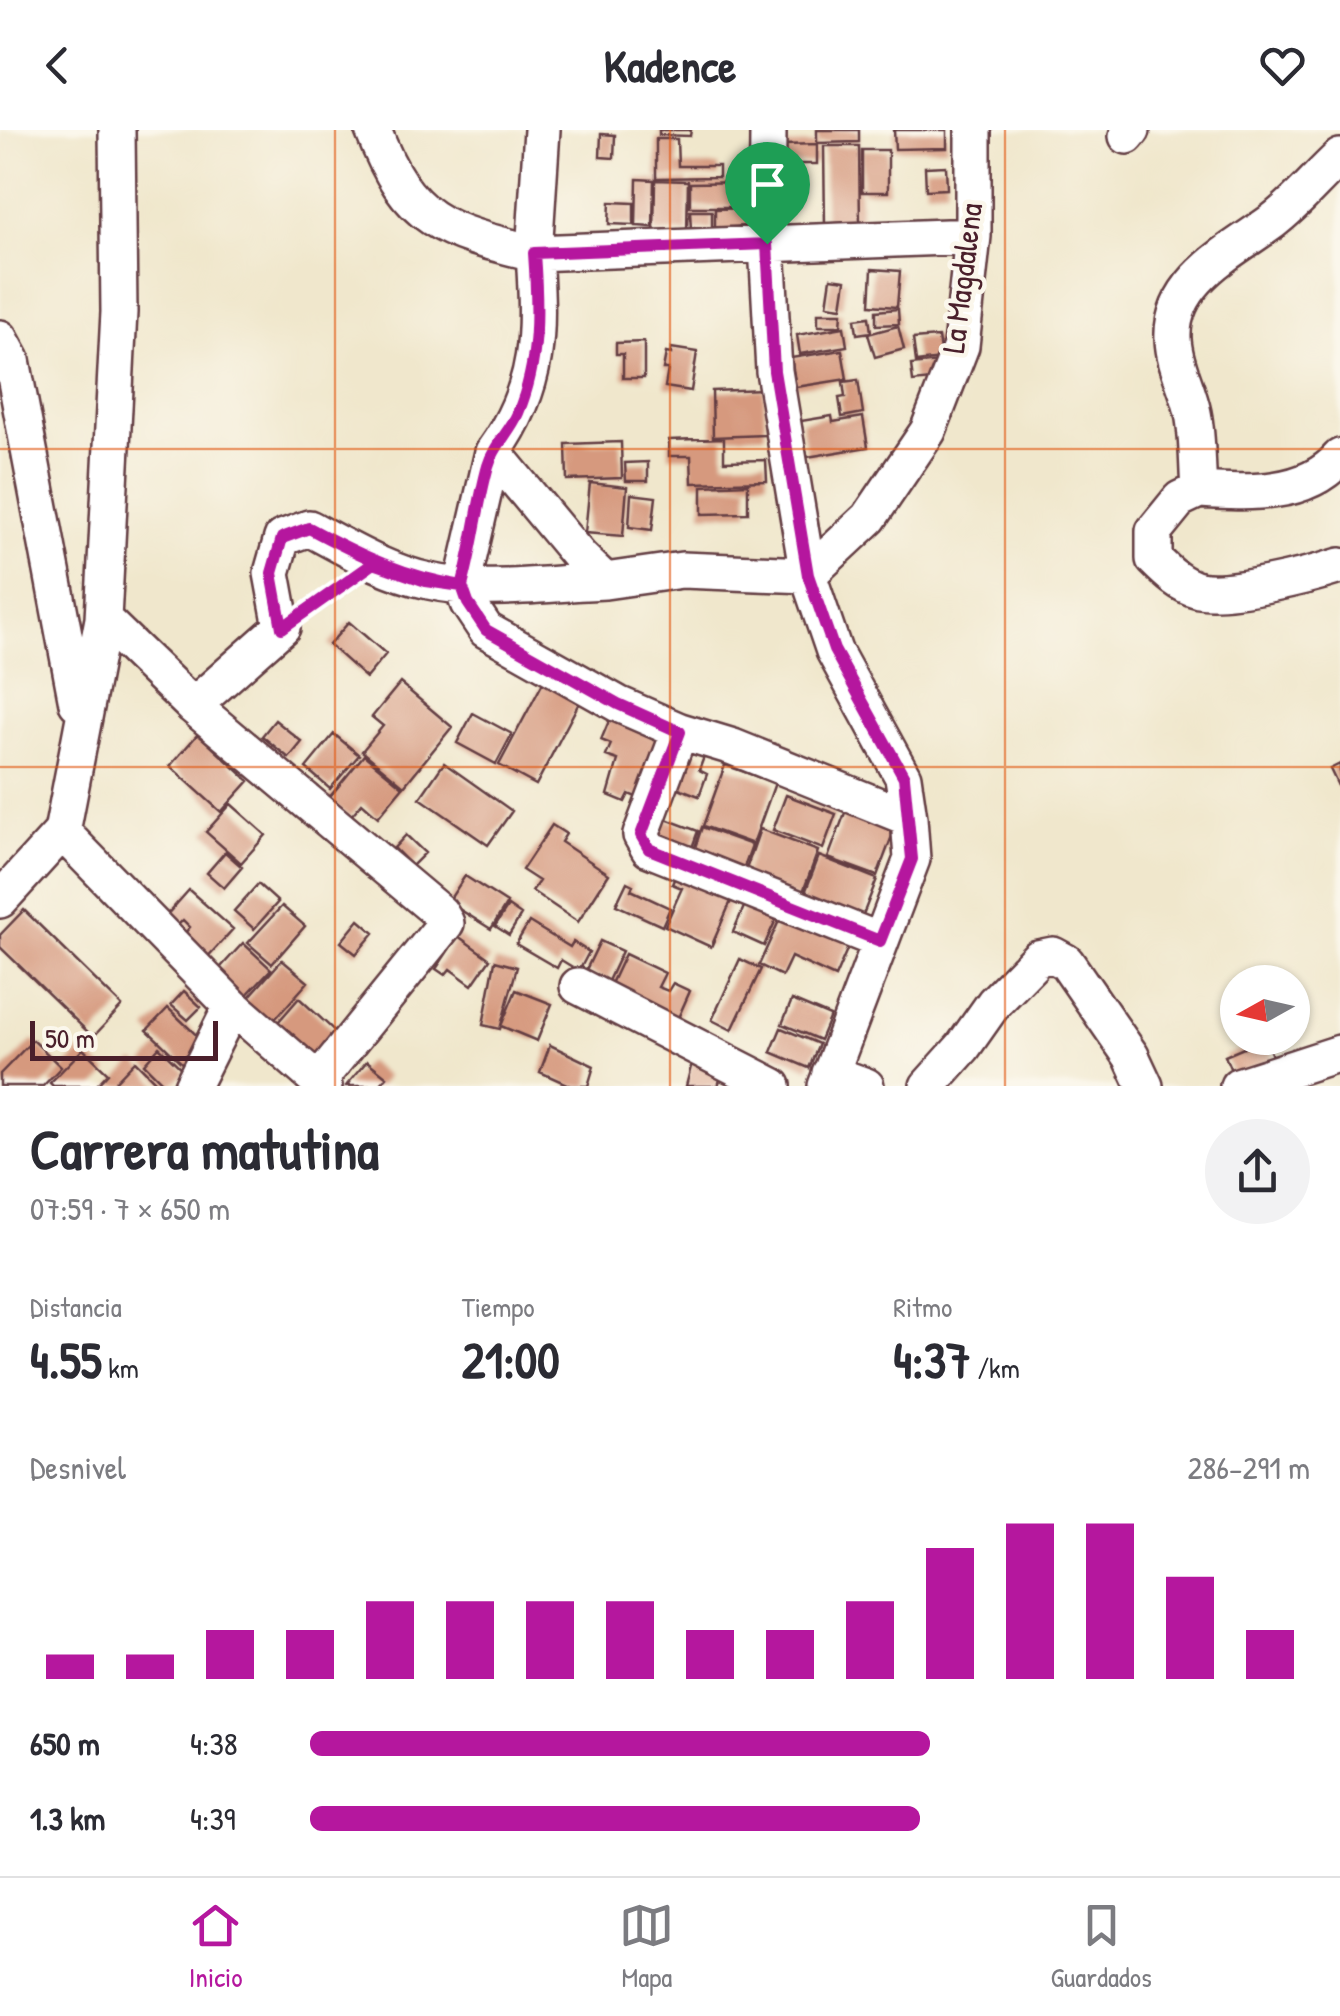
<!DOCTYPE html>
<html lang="es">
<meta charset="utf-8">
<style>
:root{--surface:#fff;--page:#f2f2f3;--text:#2b2b33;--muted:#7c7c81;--line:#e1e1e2;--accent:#b5179e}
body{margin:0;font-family:"Patrick Hand",sans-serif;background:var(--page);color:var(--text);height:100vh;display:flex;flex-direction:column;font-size:38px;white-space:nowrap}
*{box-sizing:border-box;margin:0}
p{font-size:32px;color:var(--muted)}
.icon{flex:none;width:55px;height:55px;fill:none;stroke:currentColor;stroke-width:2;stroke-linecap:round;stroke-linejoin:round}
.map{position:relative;height:956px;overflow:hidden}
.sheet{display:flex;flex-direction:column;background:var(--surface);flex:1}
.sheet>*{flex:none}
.needle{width:65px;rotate:262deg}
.buttons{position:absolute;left:1220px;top:835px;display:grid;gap:20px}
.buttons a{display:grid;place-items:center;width:90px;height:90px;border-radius:50%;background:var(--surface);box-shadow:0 2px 8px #0004;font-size:50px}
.scale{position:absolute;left:30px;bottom:25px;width:188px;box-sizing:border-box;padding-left:10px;border:5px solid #4a1f2b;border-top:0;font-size:28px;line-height:35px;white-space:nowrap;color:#4a1f2b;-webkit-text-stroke:8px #fbf7ec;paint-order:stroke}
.pin{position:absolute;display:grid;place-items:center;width:85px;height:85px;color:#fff;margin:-102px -42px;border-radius:50% 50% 50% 0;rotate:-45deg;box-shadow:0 0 10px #0007}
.pin .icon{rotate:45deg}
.round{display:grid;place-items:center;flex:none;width:105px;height:105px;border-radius:52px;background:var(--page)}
.summary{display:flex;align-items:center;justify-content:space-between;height:170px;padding:0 30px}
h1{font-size:55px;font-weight:800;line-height:75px}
.stats{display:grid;grid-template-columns:repeat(3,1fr);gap:15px;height:170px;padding:10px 30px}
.stats div{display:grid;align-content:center}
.stats b{font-size:50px;font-weight:800}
.stats small{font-size:28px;font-weight:400}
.stats p{font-size:28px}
.chart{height:280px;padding:20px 30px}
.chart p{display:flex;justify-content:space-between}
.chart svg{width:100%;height:180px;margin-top:10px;stroke:var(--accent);stroke-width:6}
ul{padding:0 30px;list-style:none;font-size:32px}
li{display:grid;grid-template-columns:160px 120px 1fr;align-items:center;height:75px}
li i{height:25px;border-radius:12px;background:var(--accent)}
header{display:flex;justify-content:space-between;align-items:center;height:130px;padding:0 30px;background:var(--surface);font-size:45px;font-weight:800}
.dock{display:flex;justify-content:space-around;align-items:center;height:140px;border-top:2px solid var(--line);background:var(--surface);font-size:28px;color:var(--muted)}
.dock a{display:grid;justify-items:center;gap:5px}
.dock .on{color:var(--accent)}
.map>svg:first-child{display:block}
.building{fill:#d6997e}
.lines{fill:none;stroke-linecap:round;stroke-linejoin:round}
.minor-casing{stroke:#633d43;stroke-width:40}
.path{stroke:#633d43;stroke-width:5;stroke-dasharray:2.5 8;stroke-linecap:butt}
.minor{stroke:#fff;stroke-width:35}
.route-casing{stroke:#fff;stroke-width:20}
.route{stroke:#b5179e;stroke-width:12}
.grid{fill:none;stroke:#e0560e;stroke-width:2.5;stroke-opacity:0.55}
.labels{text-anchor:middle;stroke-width:9;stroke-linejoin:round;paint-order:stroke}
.street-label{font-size:32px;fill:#4a1f2b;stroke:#fbf7ec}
</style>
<header><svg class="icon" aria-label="back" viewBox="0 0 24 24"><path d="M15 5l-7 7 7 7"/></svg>Kadence<svg class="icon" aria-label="heart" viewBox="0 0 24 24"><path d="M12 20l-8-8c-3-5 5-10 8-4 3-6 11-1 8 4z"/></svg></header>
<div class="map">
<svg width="1340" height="956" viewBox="0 0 1340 956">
<rect width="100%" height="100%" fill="#fbf7ec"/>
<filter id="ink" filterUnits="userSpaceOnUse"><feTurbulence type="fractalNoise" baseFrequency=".01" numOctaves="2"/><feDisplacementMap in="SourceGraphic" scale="20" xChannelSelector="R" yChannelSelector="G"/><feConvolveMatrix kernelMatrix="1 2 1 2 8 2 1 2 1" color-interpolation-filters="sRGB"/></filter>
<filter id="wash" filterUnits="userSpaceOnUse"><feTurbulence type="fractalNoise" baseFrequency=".0048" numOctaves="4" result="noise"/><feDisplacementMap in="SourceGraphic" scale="40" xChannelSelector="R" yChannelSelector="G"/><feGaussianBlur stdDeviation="2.25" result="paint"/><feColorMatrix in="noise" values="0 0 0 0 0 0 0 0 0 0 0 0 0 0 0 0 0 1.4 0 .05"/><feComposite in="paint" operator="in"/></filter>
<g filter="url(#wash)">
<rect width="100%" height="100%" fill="#f0e7cc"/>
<g id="blocks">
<path class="building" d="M659,0H691L690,6L659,5Z
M817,0H859V12L817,13Z
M894,0H947V18L895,19Z
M601,4L615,5L614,28L600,27Z
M656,9H677L678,36H719V47L656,48Z
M817,14V34H783V15Z
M824,16H859L860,97L825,98Z
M862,20H888V62H862Z
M946,36L947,59L926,60L925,37Z
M637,49L654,50L653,97L636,96Z
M655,50L688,51L687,103H654Z
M752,52L753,77H690V53Z
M610,72L634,73V95L609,94Z
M753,78V104H715V79Z
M690,81H712V100H691Z
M872,139L900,141L897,177L870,175Z
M831,148L846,150L842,177L827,175Z
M898,179L899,194L876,195V181Z
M818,183H842L841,196H818Z
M869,187L871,202L857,204L855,189Z
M898,196L904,219L875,227L868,204Z
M844,197L847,216L800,224L797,205Z
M938,207L941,229L916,232L913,209Z
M644,212V248H623V224H616V213Z
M671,218L697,222L691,261L665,257L668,239H663L666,223L671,224Z
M842,220L847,249L796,257L791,228Z
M939,232L941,249L913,252L911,235Z
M858,250L863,283L842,287L839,268L845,267L843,252Z
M764,259L765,305L713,307L712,261Z
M832,286L833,292L863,287L868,317L807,327L801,291Z
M724,308V331L766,330L767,351L692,353L691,326H669V310Z
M621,312L622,348L567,350L566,314Z
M648,332V351H626L625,333Z
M590,353L627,357L623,406L585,403Z
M748,354V383L702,384V356Z
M631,364L656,367L652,400L629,397Z
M349,492L386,524L366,548L329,515Z
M546,547L582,567L536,655L499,635Z
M400,553L452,597L404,656L362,621L383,596L372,587Z
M473,583L512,604L496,634L457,613Z
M611,586L671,610L646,671L629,664L625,672L608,665L618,630L606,626L611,614L601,610Z
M275,590L302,612L289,628L262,606Z
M198,604L249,651L221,682L170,636Z
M334,604L359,625L330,659L306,638Z
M680,617L704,627L699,640L707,644L699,666L666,653Z
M364,625L403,657L378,687L362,673L350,687L328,669Z
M444,633L512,681L488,715L420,668Z
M1340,634V660L1330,639Z
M725,635L775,653L753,714L703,696Z
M786,665L836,684L823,719L773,700Z
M231,674L266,705L241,733L206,702Z
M846,680L895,698L877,746L828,728Z
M655,685L698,701L689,726L646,709Z
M552,695L566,704L561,712L609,744L578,792L532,761L539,751L522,740Z
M702,697L752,715L741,745L692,726Z
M760,699L818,721L800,770L743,748Z
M406,705L425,723L412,736L394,718Z
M225,722L242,737L224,758L207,743Z
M819,726L877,749L859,795L801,773Z
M679,738L735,762L711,817L665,796L682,758L672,754Z
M465,746L507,773L491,799L448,772Z
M627,752L633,755L631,760L670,778L662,796L616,775Z
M258,754L278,772L254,799L234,781Z
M189,760L233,799L203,832L179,810L190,797L183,790L176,797L165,787Z
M747,770L778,785L764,816L733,802Z
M282,776L305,796L272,834L248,813Z
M508,776L521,785L509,805L495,796Z
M24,780L122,876L93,907L0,817V805Z
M783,782L852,808L835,847L791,827L782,846L759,835Z
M359,790L374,803L356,824L341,812Z
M529,792L570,817L573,812L589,822L579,841L561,830L557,838L516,814Z
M458,806L490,829L472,855L450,839L445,845L436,839Z
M600,811L622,821L608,851L586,840Z
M243,813L271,839L239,873L211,848Z
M625,824L665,843L658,857L668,861L673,853L690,861L678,888L610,856Z
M740,829L761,839L732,900L712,890Z
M282,830L308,852L267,898L242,875Z
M495,831L517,837L500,899L483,895Z
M516,860L552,874L537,911L501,896Z
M184,861L201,877L188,890L171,875Z
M299,868L339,905L312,936L272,899Z
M792,870L830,886L820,910L782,894Z
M168,878L210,918L189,940L147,900Z
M781,898L819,914L809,938L771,922Z
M1265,909L1273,928L1233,945L1225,926Z
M33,910L61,937L43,956H0V944Z
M550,915L594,936L588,956H571L540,942Z
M159,917L185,942L171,956H166L144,934Z
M83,919L108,943L96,956H53L50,953Z
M693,929L724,937L718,956H686Z
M135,931L160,956H111Z
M367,931L387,947L379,956H346Z"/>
</g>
</g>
<g filter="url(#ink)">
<use href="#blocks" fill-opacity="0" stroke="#633d43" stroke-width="2.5"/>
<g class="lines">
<g class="minor-casing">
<path id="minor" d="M117,0L119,182L103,489L62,702L232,876L324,956
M373,0C408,92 443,101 534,123C539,202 541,255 493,322
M542,0L534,123L973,106
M768,0L767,115L774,241L808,445L834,521L903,647L909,688
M1127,6L1132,0
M1340,27C1317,48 1298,72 1273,91C1234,120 1170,150 1173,209C1174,235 1188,258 1193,283C1198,308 1197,334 1199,360L1180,369L1154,401V429C1167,442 1180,455 1199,460C1229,466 1308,446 1340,436
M0,208L12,230L77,573
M1199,360C1247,363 1306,367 1340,327
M605,451L682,440L808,445L869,388L928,301L961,216L973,106V0
M103,489L193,576L440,783L446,793L318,951
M193,576L282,497L272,443L282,408L309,398C348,419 386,442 429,451C485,464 548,453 605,451L580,427L493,322L462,456L468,473L486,500L618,574L680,601L733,617L909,688L912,729L826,956
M680,601L641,705L649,719L880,811
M0,770L62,702
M578,856L773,956
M830,943L866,956
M192,956L232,876
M928,956L963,917L994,873L1038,828L1053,825L1066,832L1131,926L1145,956
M1238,956L1340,923"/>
</g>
<path class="path" d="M307,480L347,452"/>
<use href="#minor" class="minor"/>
</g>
</g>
<g class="lines" filter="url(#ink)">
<g class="route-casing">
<path id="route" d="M767,114L534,123C538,178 540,231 518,283C510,302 494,315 488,336C477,375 473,417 462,456L426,451L374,433L282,498L272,443L282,408L309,398C359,425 405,447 462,456L468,473L486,500L618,574L680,602L641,705L649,719L880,811L912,729L904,647L834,520L808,445L774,241L767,114"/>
</g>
<use href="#route" class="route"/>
</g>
<path class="grid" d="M335,0V956M670,0V956M1005,0V956M0,319H1340M0,637H1340"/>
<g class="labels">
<g class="street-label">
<text transform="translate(962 148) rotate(-83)" y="11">La Magdalena</text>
</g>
</g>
</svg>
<div class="buttons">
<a><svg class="needle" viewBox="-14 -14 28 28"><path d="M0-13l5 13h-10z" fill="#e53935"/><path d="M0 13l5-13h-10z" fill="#7c7c81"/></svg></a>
</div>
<div class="scale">50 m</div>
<div class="pin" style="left:767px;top:114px;background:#1e9e55"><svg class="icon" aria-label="arrive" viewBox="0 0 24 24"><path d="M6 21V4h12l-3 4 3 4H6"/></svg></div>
</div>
<section class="sheet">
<div class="summary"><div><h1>Carrera matutina</h1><p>07:59 · 7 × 650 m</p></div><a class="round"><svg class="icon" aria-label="share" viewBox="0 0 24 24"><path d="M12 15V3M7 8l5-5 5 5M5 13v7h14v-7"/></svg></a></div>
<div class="stats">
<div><p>Distancia</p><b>4.55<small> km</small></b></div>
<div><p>Tiempo</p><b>21:00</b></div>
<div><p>Ritmo</p><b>4:37<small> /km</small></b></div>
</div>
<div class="chart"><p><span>Desnivel</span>286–291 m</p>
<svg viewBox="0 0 160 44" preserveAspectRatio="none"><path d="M5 44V38M15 44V38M25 44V32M35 44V32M45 44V25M55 44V25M65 44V25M75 44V25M85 44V32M95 44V32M105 44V25M115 44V12M125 44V6M135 44V6M145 44V19M155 44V32"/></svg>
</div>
<ul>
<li><b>650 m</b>4:38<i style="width:62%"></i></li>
<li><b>1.3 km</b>4:39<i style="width:61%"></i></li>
</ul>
</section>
<nav class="dock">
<a class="on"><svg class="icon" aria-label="home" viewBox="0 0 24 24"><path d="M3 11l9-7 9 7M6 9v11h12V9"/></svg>Inicio</a>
<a><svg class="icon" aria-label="map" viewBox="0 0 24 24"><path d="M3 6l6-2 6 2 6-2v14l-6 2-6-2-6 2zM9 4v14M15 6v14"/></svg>Mapa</a>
<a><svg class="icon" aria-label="saved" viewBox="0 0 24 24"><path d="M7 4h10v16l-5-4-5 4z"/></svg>Guardados</a>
</nav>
